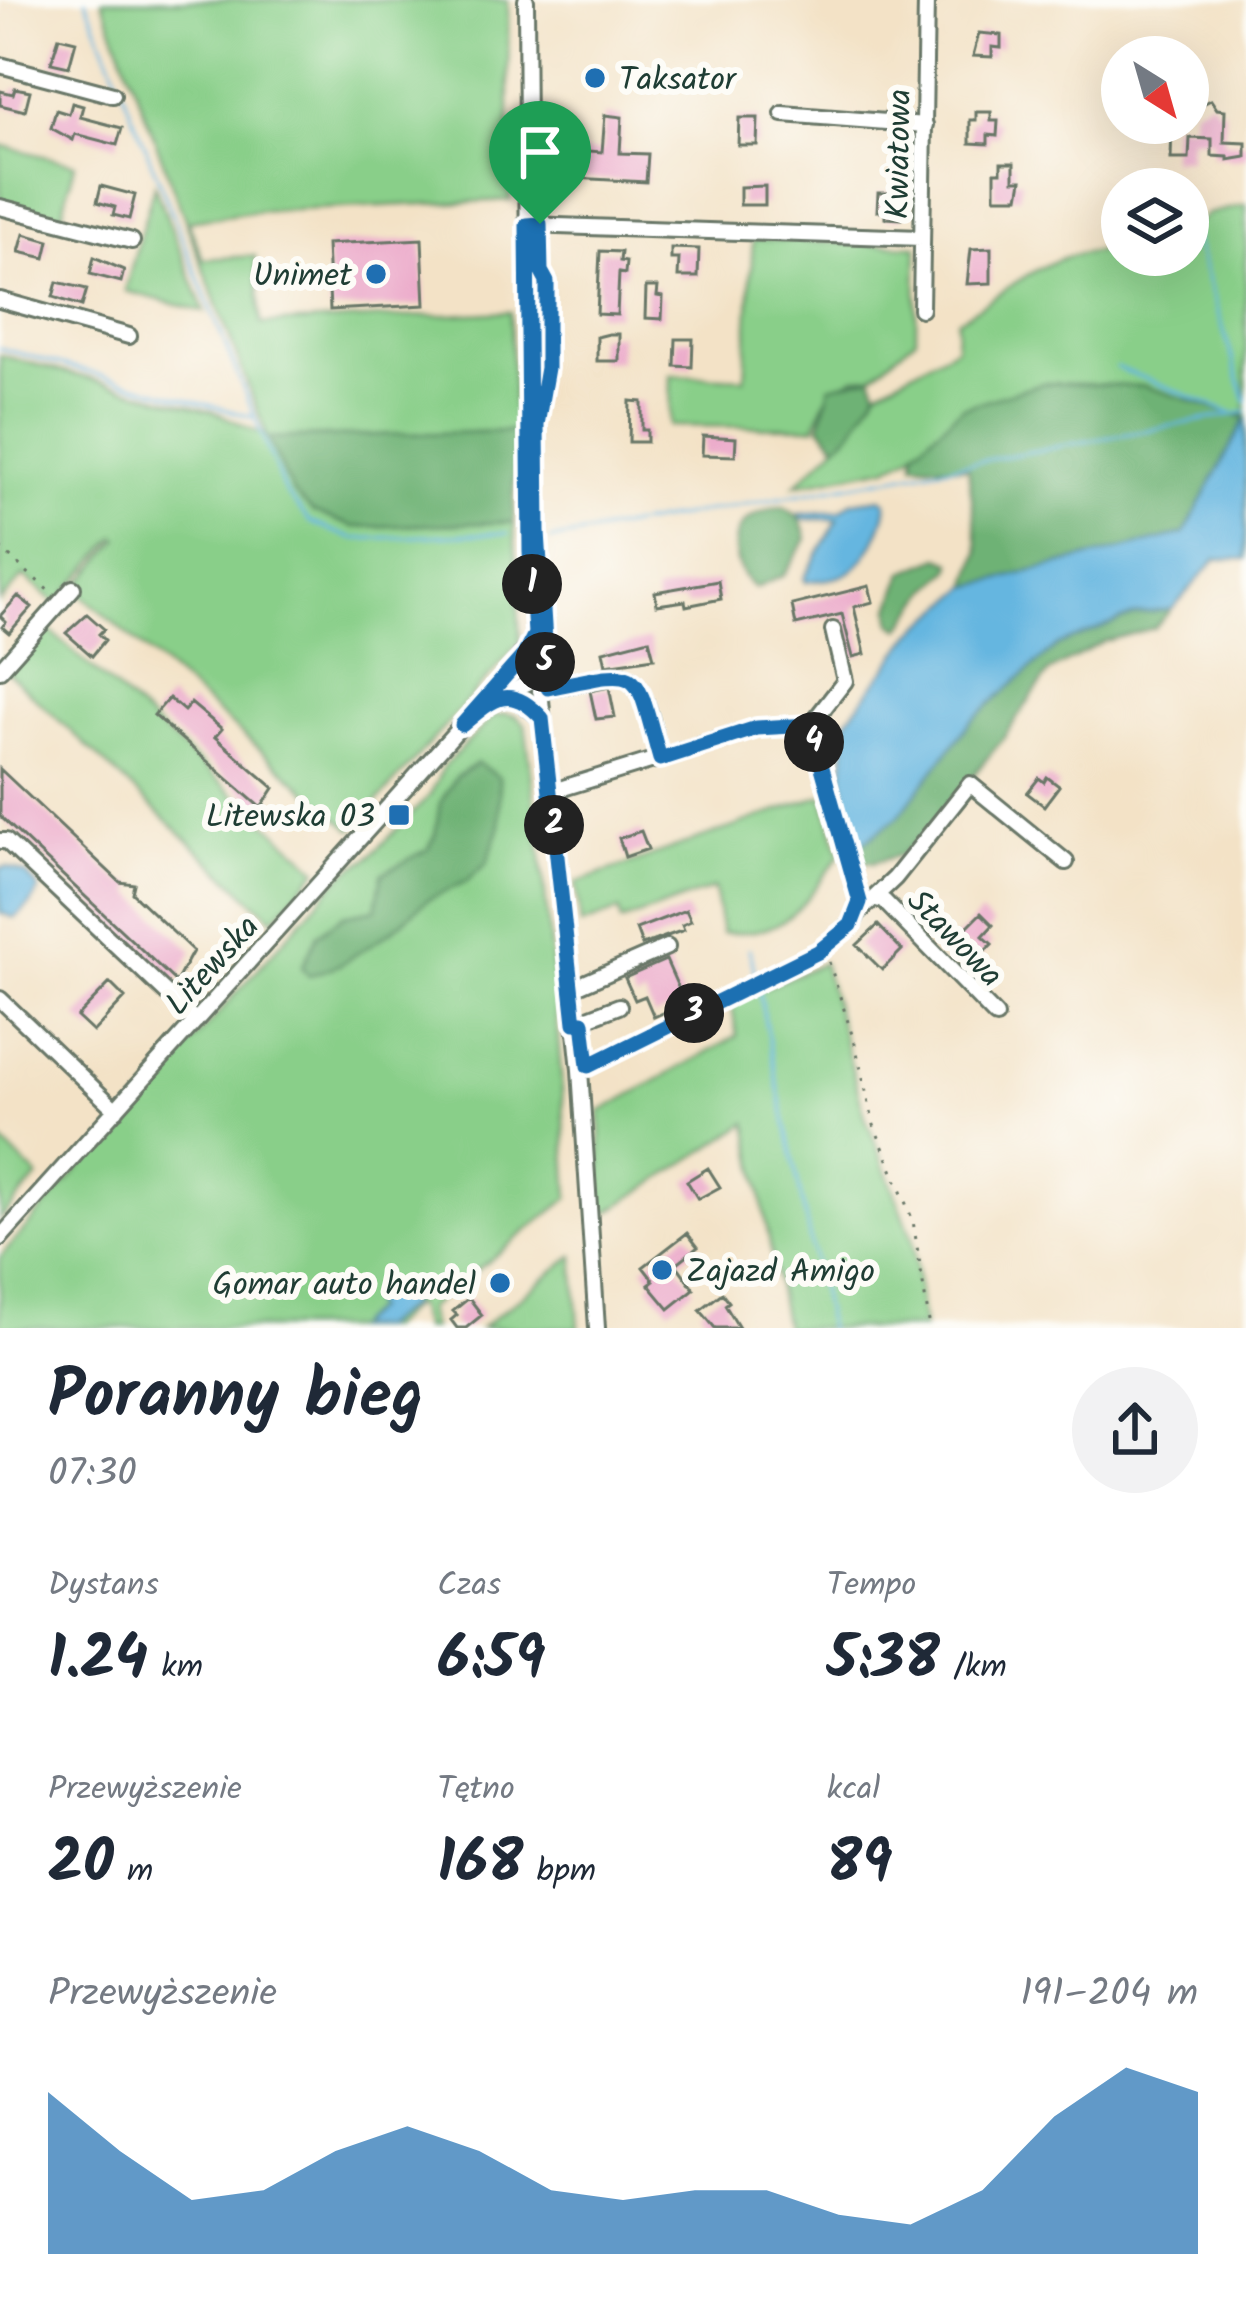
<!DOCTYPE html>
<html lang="pl">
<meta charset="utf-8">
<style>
:root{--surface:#fff;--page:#f2f2f3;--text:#1f2937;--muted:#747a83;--accent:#1f6fb2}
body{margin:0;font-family:Kalam,sans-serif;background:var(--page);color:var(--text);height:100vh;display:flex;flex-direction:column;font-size:45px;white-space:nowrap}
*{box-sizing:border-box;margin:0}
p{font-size:39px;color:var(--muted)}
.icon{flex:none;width:66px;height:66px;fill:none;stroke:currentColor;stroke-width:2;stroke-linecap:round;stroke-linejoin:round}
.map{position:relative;height:1328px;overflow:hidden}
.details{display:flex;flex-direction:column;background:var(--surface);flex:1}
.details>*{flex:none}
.needle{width:78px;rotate:143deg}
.controls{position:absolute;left:1101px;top:36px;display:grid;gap:24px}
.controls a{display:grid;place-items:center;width:108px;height:108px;border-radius:50%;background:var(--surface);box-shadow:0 12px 48px #0002;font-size:60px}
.pin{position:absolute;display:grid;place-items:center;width:102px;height:102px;color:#fff;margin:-123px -51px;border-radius:50% 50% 50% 0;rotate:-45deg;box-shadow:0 0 12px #0007}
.pin .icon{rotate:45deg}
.km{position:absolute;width:60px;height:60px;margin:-30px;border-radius:50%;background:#222;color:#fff;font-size:33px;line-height:60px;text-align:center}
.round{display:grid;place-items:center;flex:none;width:126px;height:126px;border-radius:63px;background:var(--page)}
.overview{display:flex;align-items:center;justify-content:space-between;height:204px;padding:0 48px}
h1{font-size:66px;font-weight:800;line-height:90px}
.stats{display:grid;grid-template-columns:repeat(3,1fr);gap:18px;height:204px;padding:12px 48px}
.stats div{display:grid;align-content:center}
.stats b{font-size:60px;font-weight:800}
.stats small{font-size:33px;font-weight:400}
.stats p{font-size:33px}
.chart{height:336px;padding:24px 48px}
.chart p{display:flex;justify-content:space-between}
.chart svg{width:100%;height:216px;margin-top:12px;fill:var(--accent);opacity:.7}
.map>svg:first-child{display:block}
.green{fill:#89cf89;stroke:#54865e;stroke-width:3}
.forest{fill:#6eb275;stroke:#467854;stroke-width:3}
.water{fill:#65b6e0;stroke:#427a8a;stroke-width:3}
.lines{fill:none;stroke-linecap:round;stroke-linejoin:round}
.stream{stroke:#65b6e0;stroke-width:3}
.building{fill:#ecaccb}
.minor-casing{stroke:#697767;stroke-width:20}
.path{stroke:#697767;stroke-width:3;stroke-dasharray:3 9;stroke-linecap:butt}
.minor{stroke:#fff;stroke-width:14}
.route-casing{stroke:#fff;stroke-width:24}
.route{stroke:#1f6fb2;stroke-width:15}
.poi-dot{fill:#1f6fb2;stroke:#fdfcf7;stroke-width:4.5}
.labels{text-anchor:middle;stroke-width:12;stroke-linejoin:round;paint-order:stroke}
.poi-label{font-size:33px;fill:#1f3d34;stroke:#fdfcf7;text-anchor:end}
.street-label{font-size:33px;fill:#1f3d34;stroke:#fdfcf7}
</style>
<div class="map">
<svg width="1246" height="1328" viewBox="0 0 1246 1328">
<rect width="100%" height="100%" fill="#fdfcf7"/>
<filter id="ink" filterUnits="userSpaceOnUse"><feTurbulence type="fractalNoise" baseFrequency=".00833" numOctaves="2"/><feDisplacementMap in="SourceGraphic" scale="24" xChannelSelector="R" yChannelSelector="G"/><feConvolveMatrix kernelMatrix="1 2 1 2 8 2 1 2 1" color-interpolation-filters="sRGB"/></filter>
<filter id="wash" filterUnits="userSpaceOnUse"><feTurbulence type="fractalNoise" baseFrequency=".004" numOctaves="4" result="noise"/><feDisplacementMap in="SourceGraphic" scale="48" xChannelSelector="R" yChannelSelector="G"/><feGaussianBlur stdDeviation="2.7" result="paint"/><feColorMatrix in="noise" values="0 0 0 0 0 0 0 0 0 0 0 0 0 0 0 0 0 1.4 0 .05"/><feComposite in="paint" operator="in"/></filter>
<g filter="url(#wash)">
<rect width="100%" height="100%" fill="#f3e2c6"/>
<path class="green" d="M102,0H508L510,200L252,212L188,221L203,259L255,256L261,324L510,312L514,431L268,439L313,512L354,527L514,522L520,642L352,830L79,592L47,628L318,869L273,919L5,670L119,539L116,537L56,604L24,576L0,602V355L215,412L267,436Z
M0,145L75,164L61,218L0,203Z
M154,185L205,312L125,291Z
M1246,205V416L1220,412L963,407L908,457L887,467L795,485L851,432L878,390L956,347L957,320C993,300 1027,270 1066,257C1084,251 1103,253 1122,245V255H1188V231L1207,214Z
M753,239L917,246L916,338L872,376L854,377L825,400L815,427L670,426L671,375L745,378Z
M506,714L516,716L525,724C546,881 560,1040 569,1198L427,1309L432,1328H423L415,1304L388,1328H0V1257L344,873L369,858L430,795L444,766L494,716Z
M823,795L840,855C800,906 793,935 722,933L714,888L621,922L619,911L581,925L576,883Z
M823,963L865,1116L912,1237L923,1328H785L748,1123L602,1216L600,1112L737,1036L731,1002Z
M0,1140L38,1177L0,1220Z
M574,1256L579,1328H481L573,1256Z"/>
<path class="forest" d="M872,376L878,390L851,432L837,445L820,426L830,386Z
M1042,383L1144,386L1246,418L1184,534L968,587L979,552L968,468L914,463L915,450L963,407Z
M514,431V522L354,527L313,512L293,493L268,438Z
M782,506C798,514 804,522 807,539L784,575L756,588C739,579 728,547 740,528C749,515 768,509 782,506Z
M940,557L952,562L951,569L928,591L901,629L892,623L891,608L904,572Z
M1172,609L1154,628L1105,641L1049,672L1002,740L931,827L901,855L872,863L856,860L852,851L898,817L971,721L1058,645L1137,614Z
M477,763L499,777L500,826L487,863L467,881L427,900L393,930L341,964L309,976L302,967L318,934L344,915L376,909L382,874L428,849L435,836L440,803L456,777Z"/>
<path class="water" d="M1246,418V559H1216L1172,609L1137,614L1058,645L971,721L898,817L852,851L843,776L847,720L913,633L968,587L1184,534Z
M882,498L887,502C885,525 867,565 844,575C834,580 817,580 806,582L804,578L838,519H803L799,514L840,511L851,502Z
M7,867L26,874L39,889L31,904L15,918L0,913V868Z
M394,1284L410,1305L379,1328H353L374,1309L370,1302Z"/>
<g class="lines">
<path class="stream" d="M86,0L285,492L310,522L353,539L508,533
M1191,227L1246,402
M0,348L253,417
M1116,367L1231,413
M551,540L1246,412
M749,949L756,976
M758,988L828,1328"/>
</g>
<g id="blocks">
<path class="building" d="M979,33L1001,35V48L992,47V57L973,56Z
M59,37L76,41L69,67L51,63Z
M15,88L30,91L25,111L0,105V91L13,94Z
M1211,100L1217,109L1225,110L1224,142L1246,143V157L1228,160V157L1212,156V139L1190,138L1189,159H1171L1172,124L1192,125L1193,109Z
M72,103L83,106L80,117L122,128L117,145L75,134L73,140L51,128L56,110L69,114Z
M976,112H991V121H998L997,136L988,135V144L970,143V120H976Z
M605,115L622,117L620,153L648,154L646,182L575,178L576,150L602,152Z
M739,118H758L757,145H738Z
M1001,163H1014V180H1022L1019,197H995V172H1001Z
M101,186L135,195L129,219L113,215L115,207L97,202Z
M765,186V205H740V187Z
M891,189L901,190V219L885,218V211H877L878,193H891Z
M24,234L49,241L45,258L19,252Z
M422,239L425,305L330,310L327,244Z
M671,248L699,249L698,277H678L679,259H671Z
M991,248V283L967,284L971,249Z
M600,251L621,252L620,261L626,262L625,274L619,273L617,315L597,314Z
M94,257L124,270L121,282L90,274Z
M57,282L87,289L82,306L53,297Z
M646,287H658L657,296L663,297L662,319L645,318Z
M609,334H619V361H597V337Z
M676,339H693L692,367L675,366Z
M630,401L642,402V430H647V442H629Z
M703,436L736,438L735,456L702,455Z
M718,581L721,599L686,606L685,601L657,605L655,592Z
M869,586L873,602L854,607L865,654L853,657L842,614L796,625L792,605Z
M18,596L32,607L9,633L2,627L6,622L0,616Z
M87,614L104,629L99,634L105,640L92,656L66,633Z
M649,639L654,658L606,665L603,651Z
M609,687L615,717L596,719L590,691Z
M169,698L184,711L191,703L222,729L215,737L274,788L261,808L154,715Z
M0,769L120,882L134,884L132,893L193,951L176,982L0,816Z
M1047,777L1059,786L1044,806L1027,793L1039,778L1044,782Z
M641,831L648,849L625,857L619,838Z
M686,910L691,921L682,925L684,930L642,945L636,929Z
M981,913L993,925L983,936L992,944L979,957L967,945L962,950L953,941Z
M878,925L902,950L882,970L857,945Z
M666,960L685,1003L654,1017L645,996L635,1000L625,978Z
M110,983L125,998L93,1032L77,1017Z
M708,1168L720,1187L698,1199L687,1181Z
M687,1233L698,1247L676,1264L694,1289L669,1309L649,1285L654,1281L643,1267Z
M722,1293L729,1302L725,1305L739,1328H715L700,1310Z
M469,1298L482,1315L466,1328H457L451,1320L457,1315L453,1311Z"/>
</g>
</g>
<g filter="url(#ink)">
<use href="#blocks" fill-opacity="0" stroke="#697767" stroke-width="3"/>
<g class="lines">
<g class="minor-casing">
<path id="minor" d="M526,0L530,552L542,712L580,1070L597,1328
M0,65L113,95
M783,114L925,125
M0,207L132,241
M527,225L922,238
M0,300L129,336
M921,309L926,0
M0,670L73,588
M540,691L615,674C649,679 652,730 660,759
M497,699L516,698L542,718
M491,702L539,677
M810,726L860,902L858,913
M550,792L757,728L810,726L845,681L833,630
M0,841H6L196,1021
M876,899L884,901L996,1016
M571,989L667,947
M0,999L116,1110
M575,1023L619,1006
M580,1070L818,952L851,925L858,913L895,878L970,784L1066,862
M0,1238L506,676L533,639"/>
</g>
<path class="path" d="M541,146L542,202
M545,186L559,188L566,197
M541,271L547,282V368L543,392
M0,548L50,592
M829,962L855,1044L874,1125L913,1221L930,1328"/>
<use href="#minor" class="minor"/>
</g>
</g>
<g class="lines" filter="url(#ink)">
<g class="route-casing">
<path id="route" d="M540,224L541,271L547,282V368L537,425L538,532L548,688C646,668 633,664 660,759L757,728L810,725L860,902L851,925L818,952L588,1066L583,1022L575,1023L542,718C509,682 493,699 462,725L524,655L535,634L530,552L527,225Z"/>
</g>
<use href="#route" class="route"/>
</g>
<g class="poi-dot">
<circle cx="595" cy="78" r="12"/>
<circle cx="376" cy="274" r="12"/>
<rect x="387" y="803" width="24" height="24" rx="6"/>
<circle cx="662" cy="1270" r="12"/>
<circle cx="500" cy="1283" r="12"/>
</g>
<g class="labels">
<g class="poi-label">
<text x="619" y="90" text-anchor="start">Taksator</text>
<text x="352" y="286">Unimet</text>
<text x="375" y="827">Litewska 03</text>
<text x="686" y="1282" text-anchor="start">Zajazd Amigo</text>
<text x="476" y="1295">Gomar auto handel</text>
</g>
<g class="street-label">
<text transform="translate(897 154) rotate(-89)" y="12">Kwiatowa</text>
<text transform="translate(956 937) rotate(46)" y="12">Stawowa</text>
<text transform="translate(211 964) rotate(-48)" y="12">Litewska</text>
</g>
</g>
</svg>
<div class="controls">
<a><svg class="needle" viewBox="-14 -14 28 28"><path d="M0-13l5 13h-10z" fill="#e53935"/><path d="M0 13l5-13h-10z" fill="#747a83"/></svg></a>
<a><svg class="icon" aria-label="layers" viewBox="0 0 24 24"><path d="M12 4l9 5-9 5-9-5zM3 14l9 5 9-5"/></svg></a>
</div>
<div class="pin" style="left:540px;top:224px;background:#1e9e55"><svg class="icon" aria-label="arrive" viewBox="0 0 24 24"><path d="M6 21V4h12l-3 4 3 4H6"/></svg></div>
<b class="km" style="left:532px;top:584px">1</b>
<b class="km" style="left:554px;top:825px">2</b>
<b class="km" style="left:694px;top:1013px">3</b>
<b class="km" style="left:814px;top:742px">4</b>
<b class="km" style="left:545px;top:662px">5</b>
</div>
<section class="details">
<div class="overview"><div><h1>Poranny bieg</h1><p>07:30</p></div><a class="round"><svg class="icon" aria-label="share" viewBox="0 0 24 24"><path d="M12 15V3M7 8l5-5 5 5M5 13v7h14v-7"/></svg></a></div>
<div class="stats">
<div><p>Dystans</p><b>1.24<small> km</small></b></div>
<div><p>Czas</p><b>6:59</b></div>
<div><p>Tempo</p><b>5:38<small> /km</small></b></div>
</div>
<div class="stats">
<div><p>Przewyższenie</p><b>20<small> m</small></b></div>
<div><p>Tętno</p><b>168<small> bpm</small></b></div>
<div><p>kcal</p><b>89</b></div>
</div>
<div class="chart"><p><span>Przewyższenie</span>191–204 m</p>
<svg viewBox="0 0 160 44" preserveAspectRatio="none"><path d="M0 44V11L10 23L20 33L30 31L40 23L50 18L60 23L70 31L80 33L90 31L100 31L110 36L120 38L130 31L140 16L150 6L160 11V44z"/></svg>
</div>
</section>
